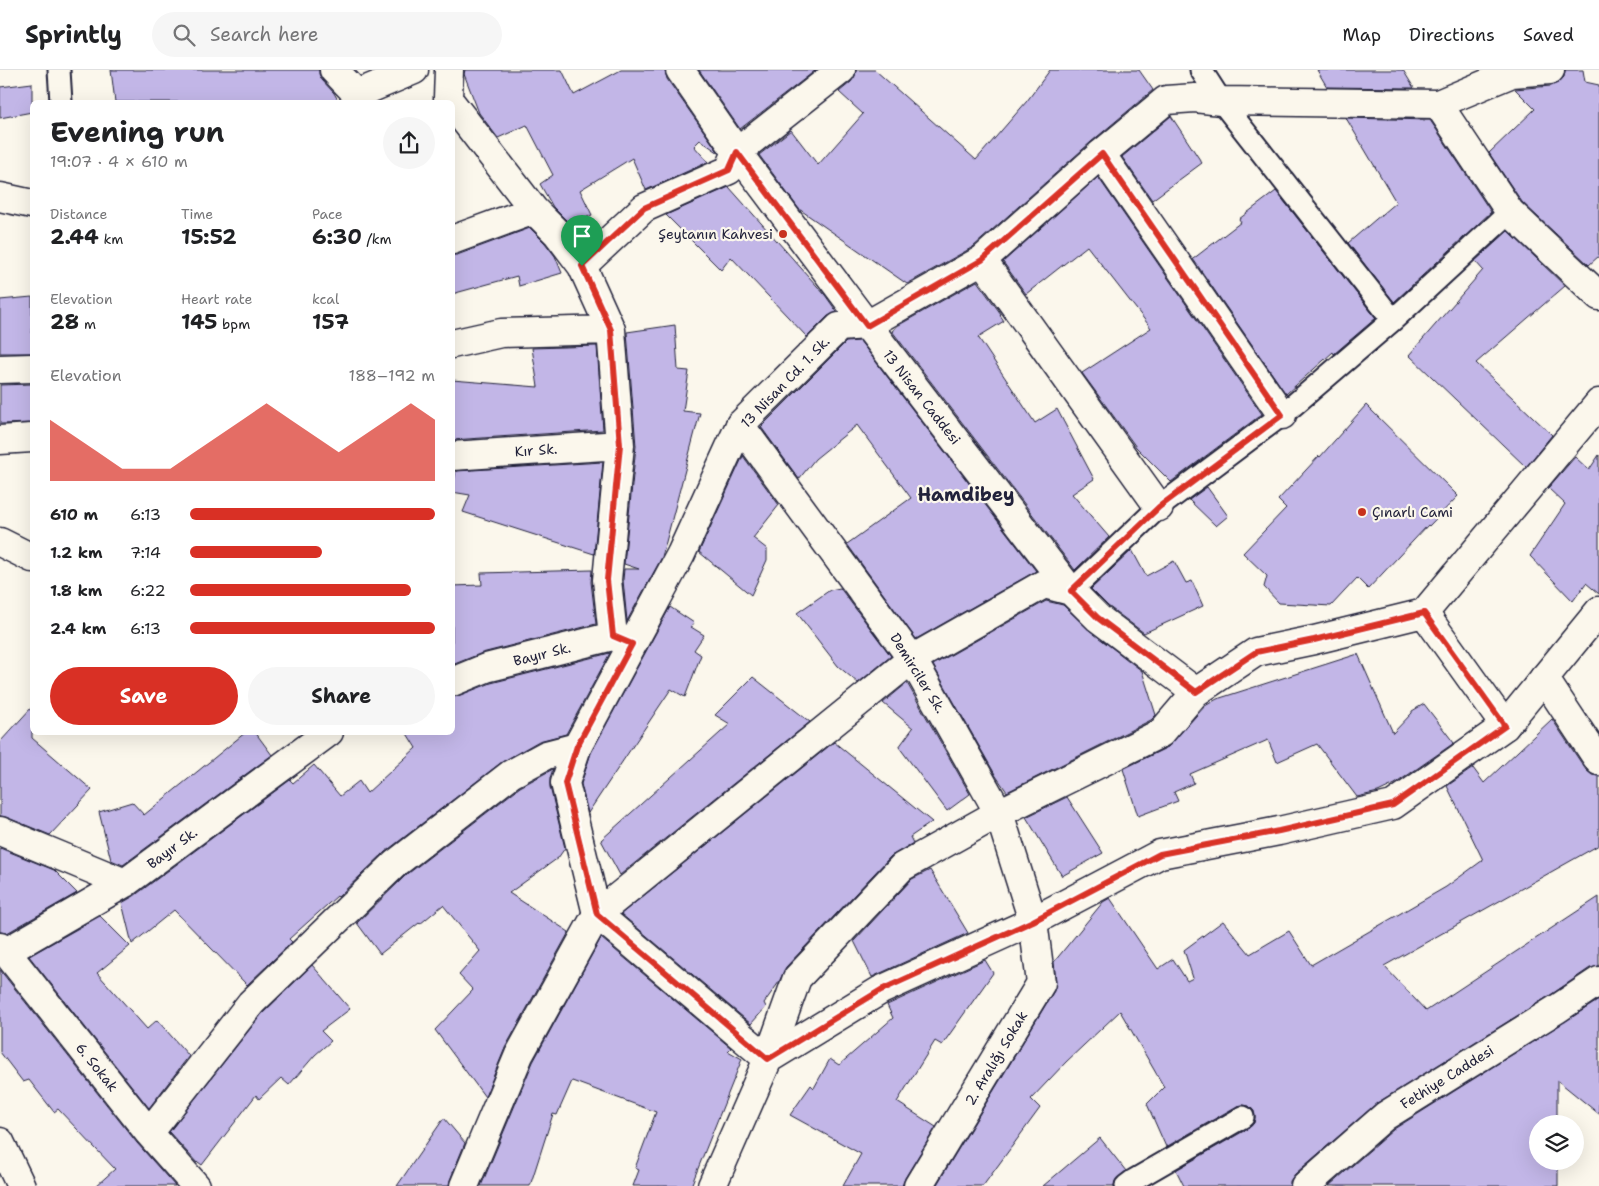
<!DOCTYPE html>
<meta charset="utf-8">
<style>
:root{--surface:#fff;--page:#f6f6f6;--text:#202124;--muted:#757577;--line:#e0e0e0;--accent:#d93025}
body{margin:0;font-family:"Shantell Sans",sans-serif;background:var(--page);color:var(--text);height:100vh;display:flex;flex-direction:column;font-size:19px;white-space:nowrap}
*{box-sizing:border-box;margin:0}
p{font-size:16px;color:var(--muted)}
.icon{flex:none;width:28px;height:28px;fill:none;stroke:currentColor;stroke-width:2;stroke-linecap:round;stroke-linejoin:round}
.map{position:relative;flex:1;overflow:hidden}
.sheet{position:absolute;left:30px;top:30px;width:425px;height:635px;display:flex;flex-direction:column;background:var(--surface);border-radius:8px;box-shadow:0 5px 20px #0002}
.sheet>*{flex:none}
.controls{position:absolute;left:1529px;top:1045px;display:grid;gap:10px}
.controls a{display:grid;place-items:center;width:55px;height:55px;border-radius:50%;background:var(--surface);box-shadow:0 5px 20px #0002;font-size:25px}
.pin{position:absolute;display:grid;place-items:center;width:42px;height:42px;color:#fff;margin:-51px -21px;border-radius:50% 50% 50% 0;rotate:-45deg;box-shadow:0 0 5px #0007}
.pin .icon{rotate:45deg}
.round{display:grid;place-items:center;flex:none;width:52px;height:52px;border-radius:26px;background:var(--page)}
.head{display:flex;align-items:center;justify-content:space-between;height:85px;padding:0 20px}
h1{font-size:28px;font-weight:700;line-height:38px}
.figures{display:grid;grid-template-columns:repeat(3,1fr);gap:8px;height:85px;padding:5px 20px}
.figures div{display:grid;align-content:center}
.figures b{font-size:21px;font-weight:700}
.figures small{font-size:14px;font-weight:400}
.figures p{font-size:14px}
.chart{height:140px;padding:10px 20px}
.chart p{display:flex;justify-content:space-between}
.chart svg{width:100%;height:90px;margin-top:5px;fill:var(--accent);opacity:.7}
.primary-button{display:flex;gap:10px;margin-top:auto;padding:10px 20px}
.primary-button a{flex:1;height:58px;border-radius:30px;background:var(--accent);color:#fff;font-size:20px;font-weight:700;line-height:58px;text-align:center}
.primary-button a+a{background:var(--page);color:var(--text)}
ul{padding:0 20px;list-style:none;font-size:16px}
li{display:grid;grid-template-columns:80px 60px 1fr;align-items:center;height:38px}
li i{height:12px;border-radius:6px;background:var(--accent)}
header{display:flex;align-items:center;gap:30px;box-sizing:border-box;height:70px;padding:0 25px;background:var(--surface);border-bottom:1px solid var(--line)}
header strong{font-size:24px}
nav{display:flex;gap:28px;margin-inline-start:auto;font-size:18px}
.search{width:350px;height:45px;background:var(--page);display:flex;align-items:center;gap:12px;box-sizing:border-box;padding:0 18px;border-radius:28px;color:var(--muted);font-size:19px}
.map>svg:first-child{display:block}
.building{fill:#c2b6e7;stroke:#22223b}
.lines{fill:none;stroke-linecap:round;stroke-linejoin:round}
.lane-casing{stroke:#22223b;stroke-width:25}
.street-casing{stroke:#22223b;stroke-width:31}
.secondary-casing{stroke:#22223b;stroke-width:31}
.lane{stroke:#fbf7ec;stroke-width:21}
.street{stroke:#fbf7ec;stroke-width:28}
.secondary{stroke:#fbf7ec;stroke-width:28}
.route-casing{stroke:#fff;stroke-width:10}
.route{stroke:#d93025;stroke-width:6}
.poi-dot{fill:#c8321e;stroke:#fbf7ec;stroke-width:2}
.labels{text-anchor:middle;stroke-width:4.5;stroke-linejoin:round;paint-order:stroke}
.poi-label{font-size:14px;fill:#22223b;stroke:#fbf7ec;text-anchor:end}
.street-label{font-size:14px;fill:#22223b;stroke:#fbf7ec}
.district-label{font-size:19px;font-weight:bold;fill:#22223b;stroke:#fbf7ec}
</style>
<header>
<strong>Sprintly</strong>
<div class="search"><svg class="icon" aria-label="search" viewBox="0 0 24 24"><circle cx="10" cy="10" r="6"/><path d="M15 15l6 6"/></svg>Search here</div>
<nav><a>Map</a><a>Directions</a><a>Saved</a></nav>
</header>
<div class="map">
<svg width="1599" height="1116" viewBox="0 0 1599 1116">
<rect width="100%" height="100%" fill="#fbf7ec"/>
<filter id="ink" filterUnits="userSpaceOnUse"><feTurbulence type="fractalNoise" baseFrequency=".02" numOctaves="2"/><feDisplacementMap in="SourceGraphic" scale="10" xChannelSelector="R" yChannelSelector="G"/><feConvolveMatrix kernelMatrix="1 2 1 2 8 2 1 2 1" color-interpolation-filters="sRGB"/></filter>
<g filter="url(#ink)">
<path class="building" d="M111,0H319V4L322,10L334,23L339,32H115Z
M465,0H562L574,25L621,0H665L667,9L719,83L700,70L694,76L708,92L646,120L632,88L580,120L592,145L570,154L553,137L540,114L553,105L527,55L498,68L479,43L464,4Z
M699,0H816L740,59Z
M856,0H875L976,90L1027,31L1050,0H1139L1153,20L1091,72L973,177L907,214L799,139L759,85L791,60L818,95L863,44L839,22L851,12L855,6Z
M1317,0H1403L1414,18L1327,17Z
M1565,0H1583L1585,12L1599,15V186L1589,195L1522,132L1489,83L1535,39L1515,19L1551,16L1558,13L1564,7Z
M32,13V42L0,48V17Z
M1171,46L1202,93L1152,130L1122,87Z
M1346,48L1430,50L1491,142L1394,232L1348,173L1396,132Z
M1098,107L1262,344L1171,412L1136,377L1082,303L1151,258L1087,176L1026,224L1003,192Z
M729,117L825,225L837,242L828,246L807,267L731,187L721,200L666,145Z
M1276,121L1376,248L1334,284L1333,282L1286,324L1193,189L1241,152L1239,149Z
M530,158L545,173L555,186L562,203L519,216L517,206L452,224V185H457Z
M1508,161L1565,216L1476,293L1552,365L1526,397L1409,285L1483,200L1475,191Z
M977,211L1001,244L1000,245L1004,251L978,267L1035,353L1057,339L1094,409L1072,424L1109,467L1075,500L892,261L899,255Z
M32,227V283H0V230Z
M675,255L678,300L689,301L683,341L700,343L662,487L627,551L623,510L624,499H639L624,494L636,376L627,262Z
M860,271L1036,501L916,569L847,474L911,428L857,355L815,389L799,409L761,357L846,272Z
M597,276L603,360L452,370V310L538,317L532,278Z
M32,314V353L0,354V315Z
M1366,335L1458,426L1429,456L1428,455L1368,519L1357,508L1331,536L1279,533L1264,517L1267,506L1243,483L1286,438L1278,430L1319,386L1320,387Z
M1599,385V524L1586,513L1573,531L1530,486L1565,434L1548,418L1575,387L1589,400Z
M743,386L779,435L753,468L767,479V490L751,525L699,482Z
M603,392L594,484L463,442L470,425L452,422L456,401Z
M1207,417L1228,446L1216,456L1189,430Z
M1132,480L1146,506L1174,491L1186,513L1192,511L1203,536L1144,563L1108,536L1091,519Z
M592,500L591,512L596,554L482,583L452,595V516L482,515L481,503Z
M840,518L891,586L858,613L838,596L797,543L830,520Z
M1046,531L1063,535L1089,560L1142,601L1156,645L1151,650L1007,722L996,706L933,595Z
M670,537L694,553L691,557L704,565L694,580L701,585L685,627L671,619L588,743L581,714L591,683Z
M610,583L566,664L539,671L502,692L385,782L338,827L337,826L289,869L292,872L247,915L174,840L132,874L122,833L134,826L290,710L293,713L314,695L340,726L359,711L367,723L416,678L406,662H452V627L458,626L491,613Z
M1358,584L1393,663L1412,643V641L1424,634L1454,673L1395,714L1378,722L1357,727L1317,674L1277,692L1268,670L1190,704L1194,713L1174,722L1178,731L1138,746L1123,699L1168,677L1205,636L1217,629Z
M753,607L810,652L620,805L601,770L730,654L715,645Z
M907,613L970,724L947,741L899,677L913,658L883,633Z
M32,637V668L92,720L50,765L6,747L0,746V672Z
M1552,649L1586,700L1592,705L1599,706V775L1384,896L1426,941L1599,827V896L1590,898L1549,926L1377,1033L1295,1104L1290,1111V1116H1184L1176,1100L1249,1058L1254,1053L1255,1047L1254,1041L1249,1036L1243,1035L1237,1036L1166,1077L1147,1034L1164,1017L1120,941L1066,992L1031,1029L1040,1038L983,1116H936L1054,921L1056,911L1054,892L1103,832L1110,828L1158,899L1173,889L1187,911L1193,908L1184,880L1223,851L1250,884L1289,861L1311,895L1446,817L1483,790L1447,716L1473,698L1484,713Z
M246,662H255L272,685L123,795L111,790L99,742L132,732L144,745Z
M834,672L932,752L910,767L913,773L891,786L786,897L779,912L764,933L766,937L751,954L621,844Z
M553,699L550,708V717L565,778L558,788L509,823L569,862L505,978L485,1027L435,960L473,920L459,905L480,881L443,835L420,854L419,853L380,884L357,853L405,806L520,717Z
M1067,727L1103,783L1062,806L1026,747Z
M0,778L54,800L77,823L7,863L0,862Z
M930,800L968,863L872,907L854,871L912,809Z
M100,846L130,876L97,903L147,959L157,950L189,986L149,1038L29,886Z
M601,868L731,978L728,981L742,989L691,1116H633L639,1100L635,1098L656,1042L572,1011L557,1045L553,1044L530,1116H481L533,992Z
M985,890L993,903L942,975L935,971L897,1032L936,1057L905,1108L902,1116H843L861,1084L790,1045L811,1015L814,1018L830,989L839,995L893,948L887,935Z
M312,895L350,939L321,961L331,971L315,985L289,1015L281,1008L259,1029L256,1025L202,1095L198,1092L197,1093L169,1062L261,945Z
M0,900L137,1073L175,1116H96L115,1099L58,1039L54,1042L29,1010L23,1012L0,982Z
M1599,930V1044L1557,1010V1054H1538V1091H1558V1116H1329L1394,1059Z
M444,1048L465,1073L450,1110L449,1116H397Z
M1100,1068L1126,1101L1115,1111L1114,1116H1043Z"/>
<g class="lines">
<g class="lane-casing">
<path id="lane" d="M59,0L61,32
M1201,0L1221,31L1393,250
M1071,521L1159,437L1282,345L1393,250L1510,142
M1126,1116L1134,1110L1243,1047"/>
</g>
<g class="street-casing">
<path id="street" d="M334,0L357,24L360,32
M357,24L414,0
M448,28L449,0
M452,34L534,140L557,163L582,196L611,260L620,375L607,510L613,566
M1438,34L1510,142L1599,226
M1101,84L1282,345
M0,127L32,134
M452,170L534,140
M982,190L1159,437
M582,196L644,138L729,100L737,82L841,0
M867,255L1071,521L1098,548L1196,622
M452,274L501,263L611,260
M0,299L32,298
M740,355L912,589L999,743L1033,851L1041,913L918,1116
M0,370L32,368
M452,386L620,375
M0,472L32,488
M1424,543L1505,656
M1544,608L1599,691
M452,612L486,598L613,566L630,573
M0,761L125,813
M0,877L6,882L149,1063L196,1116
M6,882L125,813L329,662
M768,989L797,908L902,797L999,743L1161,663L1196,622L1256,582L1314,570L1424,543L1599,333
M149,1063L251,933L395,794L511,704L546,685L577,677
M0,1072L21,1116
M464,1116L519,985L597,844L912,589L1044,514L1071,521"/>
</g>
<g class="secondary-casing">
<path id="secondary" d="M680,0L737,82L867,255
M768,989L597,844L565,713L577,677L681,484L740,355L839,257L867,255L982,190L1101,84L1166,30L1195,28L1221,31L1438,34L1512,3L1550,0
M712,1116L768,989L881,920L1033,851L1160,784L1279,761L1393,735L1505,656L1599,541
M1305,1116L1385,1046L1557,939L1599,911"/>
</g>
<use href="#lane" class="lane"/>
<use href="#street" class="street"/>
<use href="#secondary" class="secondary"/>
</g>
</g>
<g class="lines" filter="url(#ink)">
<g class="route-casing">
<path id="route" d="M737,82L867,256L982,190L1102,84L1282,345L1159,437L1071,521L1098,548L1196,622L1256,582L1314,570L1424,543L1505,656L1393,735L1279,761L1160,784L1033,851L881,920L768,989L597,844L565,713L577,676L632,574L613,566L607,510L620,375L611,260L582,196L644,138L729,100Z"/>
</g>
<use href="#route" class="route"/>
</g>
<g class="poi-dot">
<circle cx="783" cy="164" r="5"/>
<circle cx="1362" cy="442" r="5"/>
</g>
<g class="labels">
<g class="poi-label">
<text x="773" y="169">Şeytanın Kahvesi</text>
<text x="1372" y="447" text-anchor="start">Çınarlı Cami</text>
</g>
<g class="street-label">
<text transform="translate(785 312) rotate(-46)" y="5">13 Nisan Cd. 1. Sk.</text>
<text transform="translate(922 327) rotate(52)" y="5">13 Nisan Caddesi</text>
<text transform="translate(536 380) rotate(-4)" y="5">Kır Sk.</text>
<text transform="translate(542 584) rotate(-14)" y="5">Bayır Sk.</text>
<text transform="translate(918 603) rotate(58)" y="5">Demirciler Sk.</text>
<text transform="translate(172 778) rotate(-37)" y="5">Bayır Sk.</text>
<text transform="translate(996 988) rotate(-59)" y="5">2. Aralığı Sokak</text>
<text transform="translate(97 997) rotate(51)" y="5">6. Sokak</text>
<text transform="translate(1447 1007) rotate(-32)" y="5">Fethiye Caddesi</text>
</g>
<g class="district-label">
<text x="966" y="431">Hamdibey</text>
</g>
</g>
</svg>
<div class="controls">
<a><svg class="icon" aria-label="layers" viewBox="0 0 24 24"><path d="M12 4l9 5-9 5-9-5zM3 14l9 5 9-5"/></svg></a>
</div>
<div class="pin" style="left:582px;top:196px;background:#1e9e55"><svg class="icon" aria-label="arrive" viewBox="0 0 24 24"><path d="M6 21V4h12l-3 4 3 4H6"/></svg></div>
<section class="sheet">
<div class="head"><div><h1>Evening run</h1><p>19:07 · 4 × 610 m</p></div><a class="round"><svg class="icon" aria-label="share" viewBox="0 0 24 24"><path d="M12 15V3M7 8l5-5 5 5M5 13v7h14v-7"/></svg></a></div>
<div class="figures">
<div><p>Distance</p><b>2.44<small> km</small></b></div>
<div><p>Time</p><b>15:52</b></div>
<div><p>Pace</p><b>6:30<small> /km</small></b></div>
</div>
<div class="figures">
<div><p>Elevation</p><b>28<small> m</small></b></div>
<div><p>Heart rate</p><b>145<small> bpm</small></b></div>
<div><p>kcal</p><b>157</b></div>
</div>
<div class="chart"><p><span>Elevation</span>188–192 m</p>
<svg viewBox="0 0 160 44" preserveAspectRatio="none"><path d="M0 44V14L10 22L20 30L30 38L40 38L50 38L60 30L70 22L80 14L90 6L100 14L110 22L120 30L130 22L140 14L150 6L160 14V44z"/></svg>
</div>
<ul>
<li><b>610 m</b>6:13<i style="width:100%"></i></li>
<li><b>1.2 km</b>7:14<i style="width:54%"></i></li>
<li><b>1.8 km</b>6:22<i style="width:90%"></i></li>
<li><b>2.4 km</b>6:13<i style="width:100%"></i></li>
</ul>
<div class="primary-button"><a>Save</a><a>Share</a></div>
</section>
</div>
